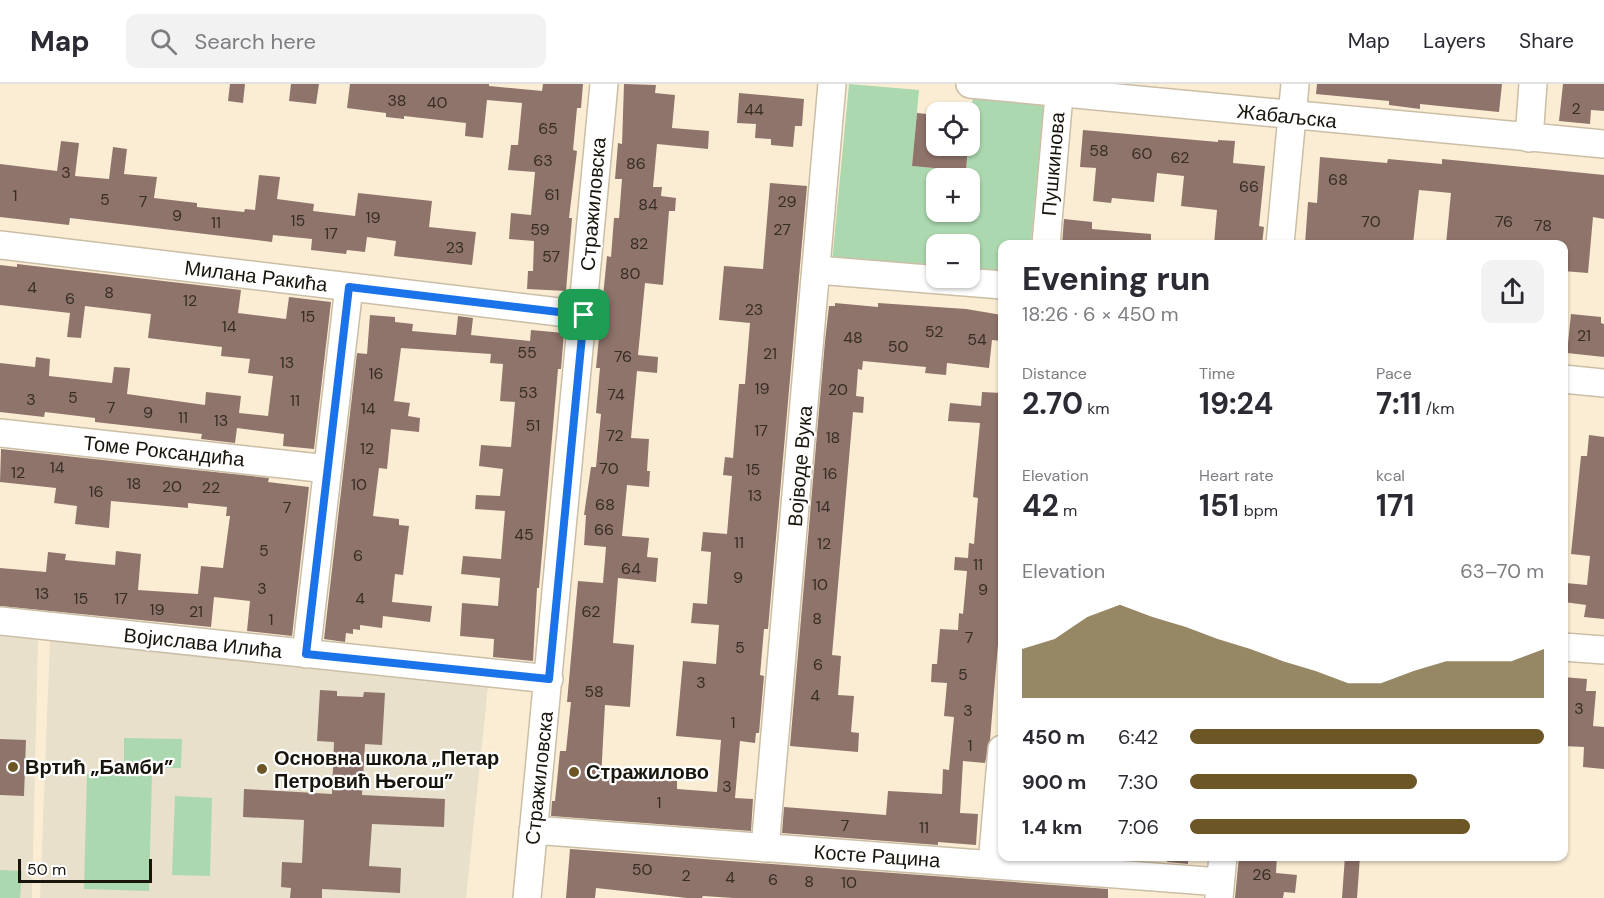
<!DOCTYPE html>
<meta charset="utf-8">
<style>
:root{--surface:#fff;--page:#f2f2f3;--text:#2b2b33;--muted:#7c7c81;--line:#e1e1e2;--accent:#6c5625}
body{margin:0;font-family:"DM Sans",sans-serif;background:var(--page);color:var(--text);height:100vh;display:flex;flex-direction:column;font-size:22px;white-space:nowrap}
*{box-sizing:border-box;margin:0}
p{font-size:20px;color:var(--muted)}
.icon{flex:none;width:33px;height:33px;fill:none;stroke:currentColor;stroke-width:2;stroke-linecap:round;stroke-linejoin:round}
.map{position:relative;flex:1;overflow:hidden}
.panel{position:absolute;left:998px;top:156px;width:570px;height:621px;display:flex;flex-direction:column;background:var(--surface);border-radius:12px;box-shadow:0 2px 4px #0004}
.panel>*{flex:none}
.controls{position:absolute;left:926px;top:18px;display:grid;gap:12px}
.controls a{display:grid;place-items:center;width:54px;height:54px;border-radius:12px;background:var(--surface);box-shadow:0 2px 4px #0004;font-size:30px}
.scale{position:absolute;left:18px;bottom:15px;width:134px;box-sizing:border-box;padding-left:6px;border:3px solid #19150c;border-top:0;font-size:16px;line-height:21px;white-space:nowrap;color:#19150c;-webkit-text-stroke:4px #fff;paint-order:stroke}
.pin{position:absolute;display:grid;place-items:center;width:51px;height:51px;color:#fff;margin:-26px;border-radius:12px;box-shadow:0 3px 9px #0006}
.round{display:grid;place-items:center;flex:none;width:63px;height:63px;border-radius:12px;background:var(--page)}
.headline{display:flex;align-items:center;justify-content:space-between;height:102px;padding:0 24px}
h1{font-size:33px;font-weight:700;line-height:45px}
.stats{display:grid;grid-template-columns:repeat(3,1fr);gap:9px;height:102px;padding:6px 24px}
.stats div{display:grid;align-content:center}
.stats b{font-size:30px;font-weight:700}
.stats small{font-size:16px;font-weight:400}
.stats p{font-size:16px}
.chart{height:168px;padding:12px 24px}
.chart p{display:flex;justify-content:space-between}
.chart svg{width:100%;height:108px;margin-top:6px;fill:var(--accent);opacity:.7}
ul{padding:0 24px;list-style:none;font-size:20px}
li{display:grid;grid-template-columns:96px 72px 1fr;align-items:center;height:45px}
li i{height:15px;border-radius:8px;background:var(--accent)}
header{display:flex;align-items:center;gap:36px;box-sizing:border-box;height:84px;padding:0 30px;background:var(--surface);border-bottom:2px solid var(--line)}
header strong{font-size:28px}
nav{display:flex;gap:33px;margin-inline-start:auto;font-size:21px}
.search{width:420px;height:54px;background:var(--page);display:flex;align-items:center;gap:15px;box-sizing:border-box;padding:0 21px;border-radius:12px;color:var(--muted);font-size:22px}
.map>svg:first-child{display:block}
.education{fill:#e9e0cb}
.green{fill:#acd8af;fill-rule:evenodd}
.building{fill:#8f746b}
.lines{fill:none;stroke-linecap:round;stroke-linejoin:round}
.minor-casing{stroke:#cbbea6;stroke-width:30}
.minor{stroke:#fff;stroke-width:27}
.route-casing{stroke:#fff;stroke-width:12}
.route{stroke:#1a73e8;stroke-width:8}
.poi-dot{fill:#6c5625;stroke:#fff;stroke-width:2}
.labels{text-anchor:middle;stroke-width:4.5;stroke-linejoin:round;paint-order:stroke}
.number-label{font-size:16px;fill:#362d24}
.street-label{font-size:20px;fill:#19150c;stroke:#fff}
.poi-label{font-size:20px;font-weight:bold;fill:#19150c;stroke:#fff;text-anchor:start}
</style>
<header>
<strong>Map</strong>
<div class="search"><svg class="icon" aria-label="search" viewBox="0 0 24 24"><circle cx="10" cy="10" r="6"/><path d="M15 15l6 6"/></svg>Search here</div>
<nav><a>Map</a><a>Layers</a><a>Share</a></nav>
</header>
<div class="map">
<svg width="1604" height="814" viewBox="0 0 1604 814">
<rect width="100%" height="100%" fill="#fbedd4"/>
<path class="education" d="M0,552L38,556L32,814H0Z
M50,556L488,603L466,814H40Z"/>
<path class="green" d="M849,0L919,6L912,82L966,87L973,11L1044,18L1031,160H1002V193L969,190V160H936V187L832,178ZM936,94H969V128H936Z
M124,654L182,655L181,684H124Z
M87,690L152,692L149,807L84,805Z
M175,712L212,714L210,792L172,791Z
M0,786L22,787L20,814H0Z"/>
<path class="building" d="M230,0H245L243,19L228,17Z
M291,0H319L316,20L289,17Z
M350,0H489V2L542,7L543,0H583L581,24H577L573,66L577,67L569,134H572L566,207L527,205L528,187H533L534,157L509,155L511,129L531,131L535,88L508,86L511,61H518L522,19L487,16L483,54L465,52L466,39L404,32V35L386,33V29L347,24Z
M624,0L656,1L655,9L675,11L672,44L709,47L708,65L657,60L653,103H662L661,112L676,114L675,127H669L663,201L645,199L638,271L658,273L657,289L637,287L631,354L649,355L647,387H650L649,403L627,401L622,452L649,454L647,473L658,474L656,498L618,494L613,559L634,561L630,623L605,621L601,694L677,697V705L717,708L721,656L676,652L683,577L716,580L719,541L691,539L693,519L707,520L711,468L701,467L703,448L727,450L732,392L723,391L725,373L733,374L739,300H745L750,239L719,236L724,182L763,185L770,99L807,102L768,545H764L760,591L764,592L759,649H756L755,659L740,657L735,714L753,715L751,747L551,732L552,717H555L560,667H566L571,618H567L578,497L603,499L606,463L584,461L586,431H584L591,383H596L601,330L596,329L600,284H596L607,172L611,173L614,134H619L622,95H615L618,59L622,60Z
M1317,0H1502L1499,28L1420,20V25L1389,21V17L1316,10Z
M1563,0H1604V27L1591,26L1590,40L1559,37Z
M739,9L804,15L802,42H795L793,63L771,61V55L755,54L756,40L737,39Z
M917,29L936,31V62H968L966,87L912,82Z
M1083,46L1218,58V56L1235,57L1233,79L1265,82L1259,142L1264,143L1262,160H1214L1217,126L1181,122L1184,92L1157,89L1154,118L1112,114L1111,119L1093,117L1096,84L1080,83Z
M61,57L79,59L75,92L109,95L113,63L127,65L124,90L157,93L154,114L197,119V123L244,128L245,125L255,126L259,91L280,93L277,115L314,120L313,127L355,132L358,109L432,117L429,143L476,148L472,181L394,172L396,157L367,153L365,168L347,166L346,170L311,166L312,155L273,151L272,158L70,134L69,141L0,133V80L57,87Z
M1320,73L1387,79L1388,75L1442,80V75L1604,91V135L1593,133L1588,189L1563,187V160H1446L1451,109L1419,106L1413,160H1305L1308,118L1317,119Z
M1064,135L1092,138V145L1151,150V160H1062Z
M17,180L241,206L238,229L286,235L289,213L331,218L314,365L283,362L284,350L237,344L235,359L201,355L202,350L95,338V334L45,328L44,333L0,328V279L35,283L36,273L50,275L49,292L112,299L114,283L130,284L127,310L205,321L206,308L241,312L239,329L268,332L273,292L248,289L250,275L221,272L222,263L148,254L151,230L85,222L81,254L67,253L70,229L0,221V181L17,183Z
M835,219L878,223V219L966,225L1002,231V257L992,256L989,284L947,279L946,291L925,289L926,283L863,277L862,286L858,285L856,312L864,313L863,329L853,328L832,571L841,572L838,611L854,612L851,648L859,649L858,668L790,662L825,257L829,222H835Z
M1571,230L1601,233V239L1604,240V273L1567,269Z
M370,231L395,233V238L413,240L412,247L456,251L458,232L473,234L471,251L530,257L531,246L564,249L561,285H558L539,504H537L533,577L493,573L494,555L460,552L462,519L498,522L500,494L461,490L463,472L501,475L505,427L475,425L476,411L500,412L503,385L479,382L481,361L511,363L515,318L500,317L503,280L490,279L491,270L401,264L394,317L410,319L408,332L420,334L419,348L391,345L387,385L379,384L373,432L399,435V441L409,442L403,491L395,490L392,518L432,522L430,538L383,532L382,544L360,541V546L353,545V550L346,549L345,558L324,555L357,269L367,270Z
M982,308L1002,309V512L990,656L985,679L963,677L960,729L978,730L976,761L938,758V761L782,749L784,723L886,731L888,707L942,710L943,685L949,686L954,633L944,632L947,599L931,598L932,580H937L940,545L958,546L959,529L963,530L967,487L954,486L955,473L968,474L969,459L974,460L978,414L973,413L980,339L948,337L950,319L981,322Z
M1589,351L1604,353V535L1584,533L1586,521L1564,518L1566,499L1587,501L1590,472L1571,470L1581,372H1587Z
M1,365L269,394L268,398L309,403L292,552L247,547L250,517L214,513L211,543L0,522V484L46,488L48,468L66,470L65,476L115,481L116,467L141,470L138,506L198,510L201,482L223,484L230,432H226L227,423L188,419V424L111,417L109,444L75,440L77,422L54,419L56,404L0,398Z
M1563,593L1587,595L1586,607H1596L1593,642L1604,643V685L1583,683L1584,663L1563,662Z
M320,606L337,607V612L363,613L364,608L385,609L382,661L365,660L362,711L445,715L444,743L372,740L369,782L401,784L400,809L322,805V814H290L291,804L281,803L282,778L302,779L304,736L243,733L244,705L332,710L334,658L317,657Z
M0,655L26,656L24,712L0,711Z
M570,765L1108,805V814H734L703,812L702,814H687L596,804L595,814H566Z
M1168,772H1188V780L1167,778Z
M1239,772H1277L1276,789L1297,791L1295,809L1284,808L1283,814H1235Z
M1345,772H1360L1357,814H1342Z"/>
<g class="lines">
<g class="minor-casing">
<path id="minor" d="M970,0L1604,60
M1529,54L1533,0
M1046,160L1060,0
M1280,160L1295,0
M0,161L584,231
M817,186L1002,201
M1563,295L1604,299
M0,349L328,385
M0,537L549,595
M1563,563L1604,566
M306,570L349,203
M533,746L1220,798
M765,764L832,0
M992,781L1002,665
M527,814L604,0
M1219,814L1223,772"/>
</g>
<use href="#minor" class="minor"/>
</g>
<g class="lines">
<g class="route-casing">
<path id="route" d="M349,203L584,231L549,595L306,570Z"/>
</g>
<use href="#route" class="route"/>
</g>
<g class="poi-dot">
<circle cx="13" cy="683" r="6"/>
<circle cx="262" cy="685" r="6"/>
<circle cx="574" cy="688" r="6"/>
</g>
<g class="labels">
<g class="number-label">
<text x="397" y="22">38</text>
<text x="437" y="24">40</text>
<text x="1576" y="30">2</text>
<text x="754" y="31">44</text>
<text x="548" y="50">65</text>
<text x="1099" y="72">58</text>
<text x="1142" y="75">60</text>
<text x="1180" y="79">62</text>
<text x="543" y="82">63</text>
<text x="636" y="85">86</text>
<text x="66" y="94">3</text>
<text x="1338" y="101">68</text>
<text x="1249" y="108">66</text>
<text x="552" y="116">61</text>
<text x="15" y="117">1</text>
<text x="105" y="121">5</text>
<text x="143" y="123">7</text>
<text x="787" y="123">29</text>
<text x="648" y="126">84</text>
<text x="177" y="137">9</text>
<text x="373" y="139">19</text>
<text x="298" y="142">15</text>
<text x="1371" y="143">70</text>
<text x="1504" y="143">76</text>
<text x="216" y="144">11</text>
<text x="1543" y="147">78</text>
<text x="540" y="151">59</text>
<text x="782" y="151">27</text>
<text x="331" y="155">17</text>
<text x="639" y="165">82</text>
<text x="455" y="169">23</text>
<text x="551" y="178">57</text>
<text x="630" y="195">80</text>
<text x="32" y="209">4</text>
<text x="109" y="214">8</text>
<text x="70" y="220">6</text>
<text x="190" y="222">12</text>
<text x="754" y="231">23</text>
<text x="308" y="238">15</text>
<text x="229" y="248">14</text>
<text x="934" y="253">52</text>
<text x="1584" y="257">21</text>
<text x="853" y="259">48</text>
<text x="977" y="261">54</text>
<text x="898" y="268">50</text>
<text x="527" y="274">55</text>
<text x="770" y="275">21</text>
<text x="623" y="278">76</text>
<text x="287" y="284">13</text>
<text x="376" y="295">16</text>
<text x="762" y="310">19</text>
<text x="838" y="311">20</text>
<text x="528" y="314">53</text>
<text x="616" y="316">74</text>
<text x="73" y="319">5</text>
<text x="31" y="321">3</text>
<text x="295" y="322">11</text>
<text x="111" y="329">7</text>
<text x="368" y="330">14</text>
<text x="148" y="334">9</text>
<text x="183" y="339">11</text>
<text x="221" y="342">13</text>
<text x="533" y="347">51</text>
<text x="761" y="352">17</text>
<text x="615" y="357">72</text>
<text x="833" y="359">18</text>
<text x="367" y="370">12</text>
<text x="57" y="389">14</text>
<text x="609" y="390">70</text>
<text x="753" y="391">15</text>
<text x="18" y="394">12</text>
<text x="830" y="395">16</text>
<text x="134" y="405">18</text>
<text x="359" y="406">10</text>
<text x="172" y="408">20</text>
<text x="211" y="409">22</text>
<text x="96" y="413">16</text>
<text x="755" y="417">13</text>
<text x="605" y="426">68</text>
<text x="823" y="428">14</text>
<text x="287" y="429">7</text>
<text x="604" y="451">66</text>
<text x="524" y="456">45</text>
<text x="739" y="464">11</text>
<text x="824" y="465">12</text>
<text x="264" y="472">5</text>
<text x="358" y="477">6</text>
<text x="978" y="486">11</text>
<text x="631" y="490">64</text>
<text x="738" y="499">9</text>
<text x="820" y="506">10</text>
<text x="262" y="510">3</text>
<text x="983" y="511">9</text>
<text x="42" y="515">13</text>
<text x="81" y="520">15</text>
<text x="121" y="520">17</text>
<text x="360" y="520">4</text>
<text x="157" y="531">19</text>
<text x="196" y="533">21</text>
<text x="591" y="533">62</text>
<text x="817" y="540">8</text>
<text x="271" y="541">1</text>
<text x="969" y="559">7</text>
<text x="740" y="569">5</text>
<text x="818" y="586">6</text>
<text x="963" y="596">5</text>
<text x="701" y="604">3</text>
<text x="594" y="613">58</text>
<text x="815" y="617">4</text>
<text x="1579" y="630">3</text>
<text x="968" y="632">3</text>
<text x="733" y="644">1</text>
<text x="970" y="667">1</text>
<text x="727" y="708">3</text>
<text x="659" y="724">1</text>
<text x="845" y="747">7</text>
<text x="924" y="749">11</text>
<text x="642" y="791">50</text>
<text x="1262" y="796">26</text>
<text x="686" y="797">2</text>
<text x="730" y="799">4</text>
<text x="773" y="801">6</text>
<text x="809" y="803">8</text>
<text x="849" y="804">10</text>
</g>
<g class="street-label">
<text transform="translate(1287 32) rotate(6)" y="7">Жабаљска</text>
<text transform="translate(1053 80) rotate(-85)" y="7">Пушкинова</text>
<text transform="translate(593 120) rotate(-85)" y="7">Стражиловска</text>
<text transform="translate(256 192) rotate(7)" y="7">Милана Ракића</text>
<text transform="translate(164 367) rotate(6)" y="7">Томе Роксандића</text>
<text transform="translate(800 382) rotate(-85)" y="7">Војводе Вука</text>
<text transform="translate(203 559) rotate(6)" y="7">Војислава Илића</text>
<text transform="translate(539 694) rotate(-84)" y="7">Стражиловска</text>
<text transform="translate(877 772) rotate(4)" y="7">Косте Рацина</text>
</g>
<g class="poi-label">
<text x="274" y="681">Основна школа „Петар<tspan x="274" dy="23">Петровић Његош”</tspan></text>
<text x="25" y="690">Вртић „Бамби”</text>
<text x="586" y="695">Стражилово</text>
</g>
</g>
</svg>
<div class="controls">
<a><svg class="icon" aria-label="locate" viewBox="0 0 24 24"><circle cx="12" cy="12" r="6"/><path d="M12 2v4M12 18v4M2 12h4M18 12h4"/></svg></a>
<a>+</a>
<a>−</a>
</div>
<div class="scale">50 m</div>
<div class="pin" style="left:584px;top:231px;background:#1e9e55"><svg class="icon" aria-label="arrive" viewBox="0 0 24 24"><path d="M6 21V4h12l-3 4 3 4H6"/></svg></div>
<section class="panel">
<div class="headline"><div><h1>Evening run</h1><p>18:26 · 6 × 450 m</p></div><a class="round"><svg class="icon" aria-label="share" viewBox="0 0 24 24"><path d="M12 15V3M7 8l5-5 5 5M5 13v7h14v-7"/></svg></a></div>
<div class="stats">
<div><p>Distance</p><b>2.70<small> km</small></b></div>
<div><p>Time</p><b>19:24</b></div>
<div><p>Pace</p><b>7:11<small> /km</small></b></div>
</div>
<div class="stats">
<div><p>Elevation</p><b>42<small> m</small></b></div>
<div><p>Heart rate</p><b>151<small> bpm</small></b></div>
<div><p>kcal</p><b>171</b></div>
</div>
<div class="chart"><p><span>Elevation</span>63–70 m</p>
<svg viewBox="0 0 160 44" preserveAspectRatio="none"><path d="M0 44V24L10 20L20 11L30 6L40 11L50 15L60 20L70 24L80 29L90 33L100 38L110 38L120 33L130 29L140 29L150 29L160 24V44z"/></svg>
</div>
<ul>
<li><b>450 m</b>6:42<i style="width:100%"></i></li>
<li><b>900 m</b>7:30<i style="width:64%"></i></li>
<li><b>1.4 km</b>7:06<i style="width:79%"></i></li>
</ul>
</section>
</div>
